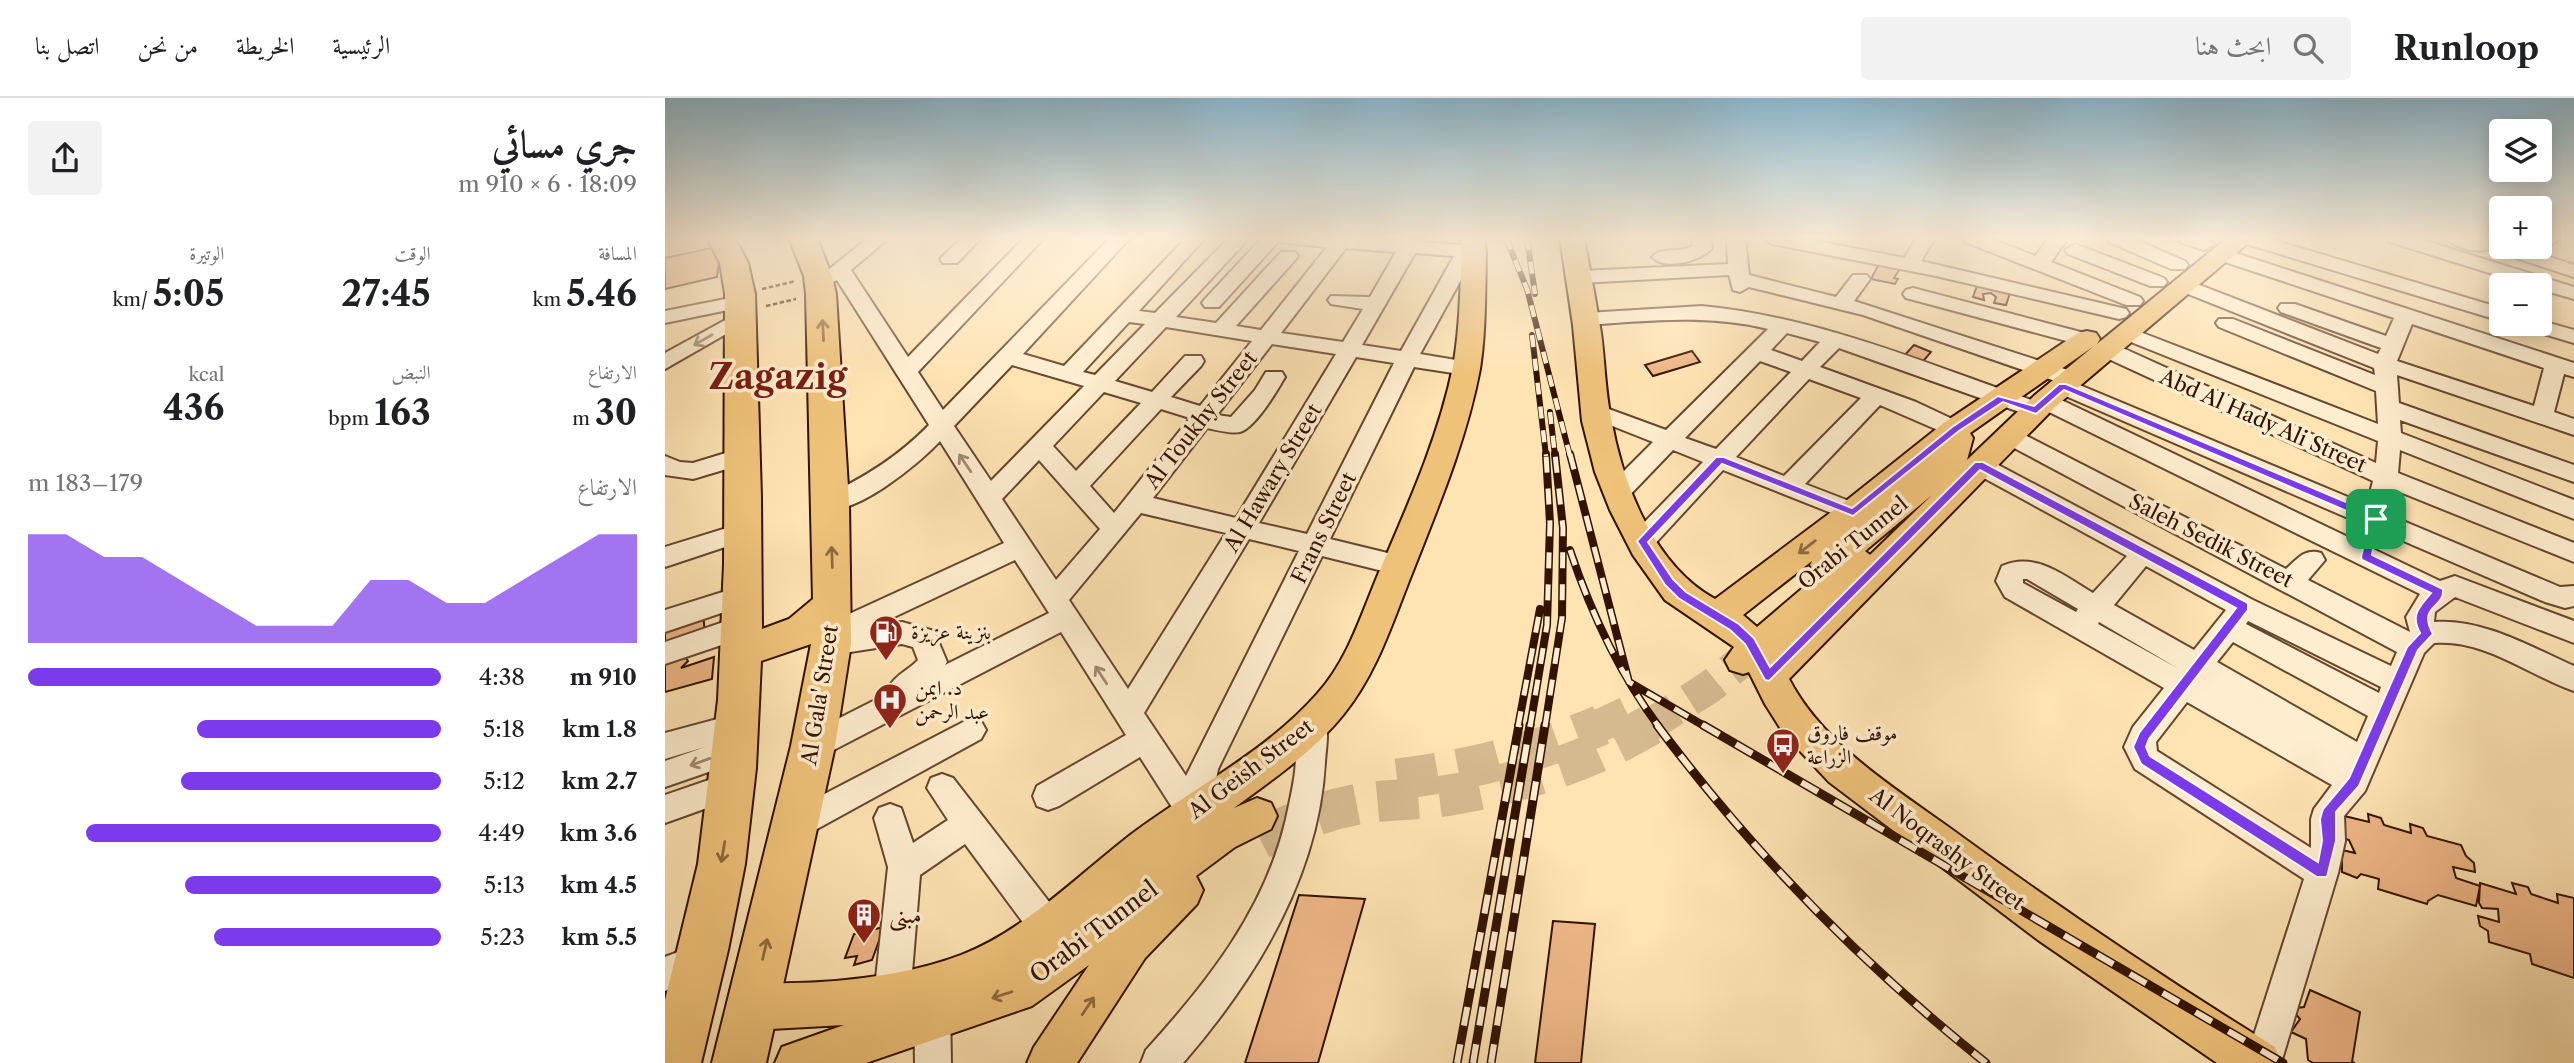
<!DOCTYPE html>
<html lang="ar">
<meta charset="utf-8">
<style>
:root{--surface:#fff;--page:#f2f2f2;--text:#202124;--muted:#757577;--line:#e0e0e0;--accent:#7c3aed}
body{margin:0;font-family:"Libre Caslon Text",Amiri,serif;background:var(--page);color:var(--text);direction:rtl;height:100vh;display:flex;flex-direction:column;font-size:26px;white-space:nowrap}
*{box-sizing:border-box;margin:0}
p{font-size:23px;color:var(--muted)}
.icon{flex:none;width:38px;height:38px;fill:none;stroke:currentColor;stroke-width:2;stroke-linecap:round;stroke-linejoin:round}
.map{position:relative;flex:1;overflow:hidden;direction:ltr}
.panel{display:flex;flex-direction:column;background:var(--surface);width:665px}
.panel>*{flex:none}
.fabs{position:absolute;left:1824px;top:21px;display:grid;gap:14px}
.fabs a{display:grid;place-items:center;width:63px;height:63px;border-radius:7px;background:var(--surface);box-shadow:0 4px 18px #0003;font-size:35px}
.pin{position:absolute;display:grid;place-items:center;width:60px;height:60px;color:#fff;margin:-30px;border-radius:14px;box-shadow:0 4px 10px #0006}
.round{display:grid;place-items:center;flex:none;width:74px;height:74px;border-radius:7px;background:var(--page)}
.head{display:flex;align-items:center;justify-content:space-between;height:119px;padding:0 28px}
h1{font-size:38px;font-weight:700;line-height:52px}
.metrics{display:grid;grid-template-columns:repeat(3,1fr);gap:10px;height:119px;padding:7px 28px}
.metrics div{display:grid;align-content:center}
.metrics b{font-size:35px;font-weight:700}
.metrics small{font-size:19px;font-weight:400}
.metrics p{font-size:19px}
.chart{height:196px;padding:14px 28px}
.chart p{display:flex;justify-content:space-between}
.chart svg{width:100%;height:126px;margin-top:7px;fill:var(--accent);opacity:.7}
ul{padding:0 28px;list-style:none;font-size:23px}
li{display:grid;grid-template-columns:112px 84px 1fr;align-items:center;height:52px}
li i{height:18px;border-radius:9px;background:var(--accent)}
header{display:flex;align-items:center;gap:42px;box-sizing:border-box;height:98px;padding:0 35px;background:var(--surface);border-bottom:2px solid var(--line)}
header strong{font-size:33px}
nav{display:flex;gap:38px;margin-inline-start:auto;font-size:24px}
.search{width:490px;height:63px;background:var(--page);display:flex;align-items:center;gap:18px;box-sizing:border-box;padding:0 24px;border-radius:7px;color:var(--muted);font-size:26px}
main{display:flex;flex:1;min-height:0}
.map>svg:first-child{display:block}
.building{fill:#eeb686;stroke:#321201;stroke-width:2}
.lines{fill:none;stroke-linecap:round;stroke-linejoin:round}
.major-tunnel-far1{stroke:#d5b98f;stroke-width:33;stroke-dasharray:33 17;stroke-linecap:butt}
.major-tunnel{stroke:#d5b98f;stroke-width:41;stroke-dasharray:41 21;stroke-linecap:butt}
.minor-casing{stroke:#65462e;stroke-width:4}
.major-casing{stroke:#321201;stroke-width:4}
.highway-casing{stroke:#321201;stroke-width:4}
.path{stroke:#321201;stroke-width:2.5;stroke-dasharray:4.5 2.5;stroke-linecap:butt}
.minor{fill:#feedce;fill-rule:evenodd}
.major{fill:#efc27a;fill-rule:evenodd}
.highway{fill:#efc27a;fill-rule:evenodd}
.rail-far2-casing{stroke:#321201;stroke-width:6}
.rail-far1-casing{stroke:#321201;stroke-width:8}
.rail-casing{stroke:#321201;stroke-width:9}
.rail-far2{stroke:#feedce;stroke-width:4.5;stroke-dasharray:12;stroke-linecap:butt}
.rail-far1{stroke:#feedce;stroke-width:5;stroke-dasharray:16;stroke-linecap:butt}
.rail{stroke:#feedce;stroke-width:6;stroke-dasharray:19;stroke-linecap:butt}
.oneway{stroke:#906a3e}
.oneway2{stroke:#a28a72}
.route{fill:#7c3aed;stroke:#fff;stroke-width:2;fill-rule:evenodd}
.labels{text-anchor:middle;stroke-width:7;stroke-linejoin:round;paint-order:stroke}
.street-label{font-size:21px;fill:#321201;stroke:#feedce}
.poi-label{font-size:21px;fill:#321201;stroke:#feedce;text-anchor:start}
.near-poi-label{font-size:24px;fill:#321201;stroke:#feedce;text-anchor:start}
.near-street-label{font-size:24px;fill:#321201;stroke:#feedce}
.town-label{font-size:35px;font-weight:bold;fill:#7a1f14;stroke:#feedce}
</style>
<header>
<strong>Runloop</strong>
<div class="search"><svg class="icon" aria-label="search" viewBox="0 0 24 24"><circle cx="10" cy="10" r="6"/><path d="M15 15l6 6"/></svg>ابحث هنا</div>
<nav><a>الرئيسية</a><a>الخريطة</a><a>من نحن</a><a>اتصل بنا</a></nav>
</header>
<main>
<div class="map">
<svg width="1909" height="965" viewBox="0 0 1909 965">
<rect width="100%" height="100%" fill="#fee3b3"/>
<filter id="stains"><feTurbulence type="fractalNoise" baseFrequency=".00286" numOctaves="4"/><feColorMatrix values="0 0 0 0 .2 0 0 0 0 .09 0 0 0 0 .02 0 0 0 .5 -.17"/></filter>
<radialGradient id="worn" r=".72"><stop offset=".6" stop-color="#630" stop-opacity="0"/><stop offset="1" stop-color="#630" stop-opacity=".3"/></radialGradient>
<path class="building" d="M56,148L52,179L0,191V160Z
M1214,166L1235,171L1229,180L1233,181L1230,186L1206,181Z
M1313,185L1346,192L1341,207L1329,205L1331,199L1326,195L1318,196L1319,202L1308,199Z
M1249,247L1266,254L1254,268L1236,261Z
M1027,253L1035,264L988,278L980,267Z
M38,513L40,538L0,552V527Z
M19,557L23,563L16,570L49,559L47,581L0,594V564Z
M1671,716L1704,724L1703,716L1716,720L1719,727L1746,735L1745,726L1758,730L1762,738L1796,747L1801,758L1809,765L1810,774L1788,769L1791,780L1815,788L1811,808L1773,797L1763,803L1762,806L1713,791L1714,781L1696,776L1692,780L1677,774V762L1671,759L1669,750L1690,755L1684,742L1669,737Z
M1815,785L1851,796L1847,785L1863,789L1866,796L1893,805L1892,796L1909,800V880L1867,866L1865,856L1824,844L1823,833L1815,828L1813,818L1834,824L1833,811L1817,810L1814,805Z
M634,797L700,801L653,965H580Z
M888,823L930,826L916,965H870Z
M219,829L207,862L189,867L192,858L180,860L189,836Z
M1645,892L1695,914L1687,964L1690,965H1648L1643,962L1641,941L1626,934L1635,921L1630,915L1631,910L1639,909Z"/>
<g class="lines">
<path class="major-tunnel-far1" d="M932,629L974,609
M982,629L1046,588L1078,562"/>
<path class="major-tunnel" d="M732,681C803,673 870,655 936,627
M595,741C628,724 663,711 700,705C729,701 757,702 785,697C854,686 925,663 985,627"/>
<g class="minor-casing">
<path id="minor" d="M203,140H224L186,172L243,259L359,140H379L253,274L278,312L445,140H465L358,256L399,268L521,140H540L474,213L490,215L564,140H584L511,219L551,225L616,154H630L633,158L630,162L571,228L596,232L662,149L613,144L554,209H540L537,205L540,201L597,140H695L738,143L740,140H758L756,144L809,148L819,154L816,158L808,160L755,256L809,265L812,270L809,275L801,277L749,269L665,441L743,460L747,467L743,474L734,477L657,458L553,671C549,688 552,707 546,721L528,729L517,725L475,659L394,708L383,712L372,708L368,698L372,688L461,637L396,534L159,657L148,661L137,657L133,648L137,639L226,594L224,589C230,577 244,572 253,562L248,549L237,546L166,557L156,554L152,546L158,528L339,445L275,343C254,366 188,420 157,411L154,405L157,399C198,381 233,359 264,327L172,182L162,187L155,185L152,181ZM681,150L731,154L705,199L666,198L663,202L666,206L698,211L678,244L616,235ZM750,155L789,158L736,253L697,247ZM464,224L480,226L430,277L418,274ZM501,229L587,243L535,308L506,299L536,268L539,263L536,258H520L487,294L450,283ZM607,246L671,256L571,420L488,400L542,330C552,332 565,336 575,334C590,330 612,293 620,279L617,274H601L590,292L566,319L552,317ZM691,259L729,265L642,436L594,425ZM347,267L419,288L326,383L289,328ZM439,294L476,305L411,373L388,348ZM496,311L525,320L449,415L425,388ZM374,362L435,431L391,482L337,401ZM476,415L561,435L463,591L404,502ZM584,441L634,453L521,678L479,615ZM350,462L384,515L280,567L282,564L269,533L237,524L210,528Z
M296,140H316L292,165H278L275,161Z
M1028,140H1046L1047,150C1036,163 1000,173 987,159C997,148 1015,156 1027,148Z
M1062,140H1080L1084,177L1171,199L1188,177H1202L1205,181L1189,203L1406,273L1409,278L1405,283L1702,407L1708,383L1435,257L1432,252L1435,247H1451L1711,365L1713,343L1456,240L1453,236L1456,232H1470L1713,326L1711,293L1554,229L1551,225L1554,221H1568L1710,277L1709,270L1513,192L1510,188L1513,184H1527L1713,256L1716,250L1616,214L1613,210L1616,206H1630L1721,238L1729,220L1551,161L1548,157L1558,151L1909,265V279L1899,276L1889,314L1909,321V337L1732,277L1734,305L1909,367V384L1735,322L1736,335L1909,402V421L1735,352L1733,375L1909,445V464L1730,392L1724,417L1895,489L1909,488V508L1900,510L1880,504L1720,435L1716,443L1707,446L1698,443L1694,437L1697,426L1389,293L1386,288L1390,283L1198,217L1084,189L1075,194L1068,192L1064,177L915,185L908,183L905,179L908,175L915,173L1063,166ZM1747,226L1879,270L1869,308L1732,263Z
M1098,140H1136L1239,160L1252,140H1270L1256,163L1461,211L1464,215L1461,219L1454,221L1271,178L1107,146Z
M1298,140H1324L1370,158L1384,140H1403L1386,164L1475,199L1478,203L1475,207H1461L1300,144Z
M1442,140H1467L1520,163L1523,167L1520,171H1506L1444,144Z
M1513,140H1540L1549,146L1539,152L1515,144Z
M1573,140H1602L1836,210V223L1575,144Z
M1723,140H1751L1909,189V201L1874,191V187H1863L1725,144Z
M1781,140H1828L1836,143V149H1855L1909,167V179L1823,151C1811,156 1789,149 1781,140Z
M1874,140H1894L1881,152H1867L1865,149H1874Z
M1410,146L1499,180L1502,184L1499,188H1485L1403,156L1400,152Z
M1248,190L1427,237L1431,242L1427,247L1420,248L1241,200L1238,196L1241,192Z
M75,198L82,200L85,204L82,208L0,225V213Z
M1037,208C1152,219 1260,265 1369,303L1372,298L1380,296L1388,298L1775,483L1790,478L1909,523V545L1790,499L1770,514L1769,524C1817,520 1866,549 1909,568V593C1863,577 1820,541 1769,545L1759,555L1700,693L1679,718L1680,743L1673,775L1616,965H1580L1639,781L1470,671L1459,649L1468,629L1499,590L1340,499L1331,483L1337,468C1371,453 1399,478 1428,495L1462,458L1306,373L1302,367L1306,361L1314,359L1322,361L1588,502L1726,568L1732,554L1336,343L1332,338L1336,333L1344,330L1352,333L1621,471C1633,460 1640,450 1656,455L1660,462L1643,482L1745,534L1741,519L1755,496L1382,313L1379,317L1371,319L1363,317L1174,250L1155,269L1251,304L1298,326L1302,331L1298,336L1290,339L1282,336L1215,307L1140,386L1197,408L1200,414L1197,420L1188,423L1179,420L1058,372L986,450L977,452L968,450L964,443L968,436L1038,364L1008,352L961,401L952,404L943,401L940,395L943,389L988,344L922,318L919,313L922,308L930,306L1001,332L1103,231C1042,216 982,223 921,227L914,225L911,221L914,217L921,215ZM1122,235L1155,244L1137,263L1106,252ZM1095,263L1126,274L1051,351L1020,340ZM1144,281L1196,300L1119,378L1071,359ZM1481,468L1561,512L1529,552L1449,507ZM1358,481H1362L1413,511L1411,514L1358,485ZM1583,523L1716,589L1714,595L1581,526ZM1434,524L1514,571L1433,526ZM1568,544L1703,618L1692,644L1552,564ZM1522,604L1667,687L1649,711L1646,721V750L1492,653L1491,644Z
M75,214L82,216L85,220L82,224L0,271V255Z
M1874,222L1909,232V245L1858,230L1855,226H1874Z
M77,350L85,352L89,358L85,364L28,381L0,377V358L15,364L28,365Z
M78,425L87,428L91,434L87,440L0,469V449Z
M77,488L86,491L90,498L86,505L0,534V512Z
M76,518L86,521L90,529L86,537L0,566V544Z
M648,613L658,616C665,631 661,648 660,664C654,778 591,881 518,965H476L481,952C542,885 600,812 621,721C624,706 628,690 630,674C632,655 629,634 638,616Z
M71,616L81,619L86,628L81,637L72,640L81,643L85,652L81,661L0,689V663L40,649L0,661V635Z
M306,620L316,623L321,632L316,641L141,737L130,741L119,737L114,727L119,717Z
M67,674L78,677L82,687L78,697L0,725V697Z
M277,676L288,680L395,818L400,830L395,842L383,846L371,842L300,746L255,777L245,899L239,911L227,917L215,911L209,899L223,769L209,720L214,710L225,706L236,710L248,745L283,722L262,690L266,680Z
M36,845L48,850L53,862L48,874L0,893V859Z
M267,889L279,895L285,907L286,965H250L249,907L255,895Z"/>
</g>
<g class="major-casing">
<path id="major" d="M795,140H819L821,154C820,193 821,233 815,271C801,345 771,414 744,483C726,529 710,578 678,617C648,654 607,682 569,710L592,700L606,705L612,718L606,731L570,749L531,778L538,792L532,806L480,860L412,965H362L369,949L424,867L367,908L201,965H110L117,949L179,927L86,932L70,926L64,910L70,894C96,883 127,886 155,884C202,881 251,874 296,857C360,832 410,780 464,738C526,691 600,655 652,596C682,563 695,520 712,479C741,411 773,342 788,269C795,231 795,192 797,154Z
M895,140H919C925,172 931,203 936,235C940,264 940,292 946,320C957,385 989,468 1050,501L1177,406L1280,324L1413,235L1422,233L1431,235L1435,241L1432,246L1562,140H1589L1390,309L1124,581C1160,650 1235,693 1296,738C1398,812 1503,883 1610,949L1617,965H1552L1373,842L1164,684L1119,636L1100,606L1084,574L1078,576L1065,572L1060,562L1069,549L1000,502L968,457L945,412L930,374L917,323L908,227ZM1429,248L1370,297L1302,362L1308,340L1305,335ZM1267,397L1205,457L1200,453ZM1147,463L1145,467L1153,477L1092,529L1078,517Z"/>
</g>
<g class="highway-casing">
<path id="highway" d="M42,140H70L83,165L90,196L96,399L97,531L124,521L148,501L141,196L139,178L124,140H152L167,178L171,196L184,405L186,546L170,648L101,965H47L126,648L146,546L96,563L91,670L80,766L63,852L36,965H0V902L33,766L53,602L59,466L60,196L55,165Z"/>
</g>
<path class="path" d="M97,191L131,183
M101,208L131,201"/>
<use href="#minor" class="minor"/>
<use href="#major" class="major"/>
<use href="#highway" class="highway"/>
<g class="rail-far2-casing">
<path id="rail-far2" d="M841,140L862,191L905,358
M862,140L870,196
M867,237L881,358
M885,314L890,358"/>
</g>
<g class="rail-far1-casing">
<path id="rail-far1" d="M905,356L964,584L1041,629
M905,452C926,515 954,575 994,629
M853,629L875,511
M865,629L882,527L885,425L881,356
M880,629L897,520L898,430L890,356"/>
</g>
<g class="rail-casing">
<path id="rail" d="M992,627C1086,753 1198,867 1321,965
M1038,627L1618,965
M792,965L854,627
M808,965L865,627
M826,965L880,627"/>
</g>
<use href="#rail-far2" class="rail-far2"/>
<use href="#rail-far1" class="rail-far1"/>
<use href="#rail" class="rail"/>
</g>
<defs><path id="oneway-shaft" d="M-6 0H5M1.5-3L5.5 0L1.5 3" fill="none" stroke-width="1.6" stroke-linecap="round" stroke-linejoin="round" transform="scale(1.75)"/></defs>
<g class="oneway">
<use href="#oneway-shaft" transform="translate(158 232) rotate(-93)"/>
<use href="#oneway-shaft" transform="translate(1142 449) rotate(143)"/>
<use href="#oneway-shaft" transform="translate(167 459) rotate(-92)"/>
<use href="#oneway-shaft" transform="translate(58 754) rotate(100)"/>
<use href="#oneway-shaft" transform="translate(100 851) rotate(-77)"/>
<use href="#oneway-shaft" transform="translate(337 897) rotate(162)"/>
<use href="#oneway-shaft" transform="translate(423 908) rotate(-56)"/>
</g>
<g class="oneway2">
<use href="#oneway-shaft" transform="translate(38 242) rotate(150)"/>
<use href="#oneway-shaft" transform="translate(300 365) rotate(-124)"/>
<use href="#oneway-shaft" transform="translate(436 577) rotate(-123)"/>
<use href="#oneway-shaft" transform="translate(35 664) rotate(160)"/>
</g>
<linearGradient id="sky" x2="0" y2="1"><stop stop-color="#8bb8d0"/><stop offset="0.51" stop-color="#fff2dd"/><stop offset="1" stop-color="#fff2dd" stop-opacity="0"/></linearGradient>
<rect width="1909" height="275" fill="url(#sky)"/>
<path class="route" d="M1394,286H1401L1714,418L1707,457L1778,491C1780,511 1752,507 1768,536L1753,552L1694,688L1671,714V743L1662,779H1652L1476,666L1468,649L1474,635L1571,510L1315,372L1104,583L1100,582L1080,546L1065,532L1013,500L1000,487L972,443L1051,359H1059L1187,410L1287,329L1333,298L1369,308ZM1399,292L1705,423L1696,459L1697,462L1766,495C1754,509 1745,517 1755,535L1742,549L1684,680L1658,711L1655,721L1657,743L1653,764L1485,658L1481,649L1484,641L1583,512V505L1318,364H1310L1105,569L1089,540L1074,526L1021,494L1008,481L983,444L1057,366L1188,418L1294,333L1338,304L1371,316Z"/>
<defs>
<g id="fuel-pin" transform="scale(1.75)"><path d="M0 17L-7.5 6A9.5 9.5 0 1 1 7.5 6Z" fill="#8f2418" stroke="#feedce"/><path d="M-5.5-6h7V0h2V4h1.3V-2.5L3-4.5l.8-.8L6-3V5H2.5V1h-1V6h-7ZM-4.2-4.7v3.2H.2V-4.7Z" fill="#fff"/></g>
<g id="hospital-pin" transform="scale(1.75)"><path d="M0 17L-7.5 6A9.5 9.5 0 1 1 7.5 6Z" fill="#8f2418" stroke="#feedce"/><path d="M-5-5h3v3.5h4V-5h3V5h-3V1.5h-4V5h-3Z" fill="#fff"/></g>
<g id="bus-pin" transform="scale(1.75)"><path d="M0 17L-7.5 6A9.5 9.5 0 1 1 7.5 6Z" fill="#8f2418" stroke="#feedce"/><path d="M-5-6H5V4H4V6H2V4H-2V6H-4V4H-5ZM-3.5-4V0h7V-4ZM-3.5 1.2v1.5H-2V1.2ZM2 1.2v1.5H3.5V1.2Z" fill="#fff"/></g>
<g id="building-pin" transform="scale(1.75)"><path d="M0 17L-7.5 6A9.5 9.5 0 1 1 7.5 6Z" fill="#8f2418" stroke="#feedce"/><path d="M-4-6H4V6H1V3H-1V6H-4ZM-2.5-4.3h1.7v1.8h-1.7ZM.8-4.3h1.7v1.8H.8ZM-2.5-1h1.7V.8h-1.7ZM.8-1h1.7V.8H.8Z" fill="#fff"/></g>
</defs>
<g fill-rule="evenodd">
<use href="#fuel-pin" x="221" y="534"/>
<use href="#hospital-pin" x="225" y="602"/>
<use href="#bus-pin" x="1118" y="647"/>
<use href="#building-pin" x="199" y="817"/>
</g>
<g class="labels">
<g class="street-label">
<text transform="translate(536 322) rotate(-52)" y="7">Al Toukhy Street</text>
<text transform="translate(1598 323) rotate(24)" y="7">Abd Al Hady Ali Street</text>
<text transform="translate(608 380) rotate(-59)" y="7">Al Hawary Street</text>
<text transform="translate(659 430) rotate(-64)" y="7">Frans Street</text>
<text transform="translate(1546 443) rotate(27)" y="7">Saleh Sedik Street</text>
<text transform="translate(1188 445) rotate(-39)" y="7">Orabi Tunnel</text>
<text transform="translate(155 597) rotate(-81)" y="7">Al Gala' Street</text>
<text transform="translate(586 671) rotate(-37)" y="7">Al Geish Street</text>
<text transform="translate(1282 751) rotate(37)" y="7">Al Noqrashy Street</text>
</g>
<g class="poi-label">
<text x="246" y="541">بنزينة عزيزة</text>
<text x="250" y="597">د. ايمن<tspan x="250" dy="24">عبد الرحمن</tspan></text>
<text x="1142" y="642">موقف فاروق<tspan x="1142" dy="24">الزراعة</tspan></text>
</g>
<g class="near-poi-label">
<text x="224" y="825">مبنى</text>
</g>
<g class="near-street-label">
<text transform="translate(429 834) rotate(-37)" y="8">Orabi Tunnel</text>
</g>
<g class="town-label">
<text x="113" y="291">Zagazig</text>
</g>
</g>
<rect width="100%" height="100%" filter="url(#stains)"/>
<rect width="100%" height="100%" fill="url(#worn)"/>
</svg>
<div class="fabs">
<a><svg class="icon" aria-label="layers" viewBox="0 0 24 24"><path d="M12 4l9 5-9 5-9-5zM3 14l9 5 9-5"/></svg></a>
<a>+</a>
<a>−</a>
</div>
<div class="pin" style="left:1711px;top:421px;background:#1e9e55"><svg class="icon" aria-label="arrive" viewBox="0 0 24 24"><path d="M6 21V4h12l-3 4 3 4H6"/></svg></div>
</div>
<section class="panel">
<div class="head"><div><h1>جري مسائي</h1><p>18:09 · 6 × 910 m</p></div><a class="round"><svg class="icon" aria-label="share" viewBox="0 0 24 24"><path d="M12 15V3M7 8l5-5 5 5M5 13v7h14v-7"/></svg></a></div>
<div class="metrics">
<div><p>المسافة</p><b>5.46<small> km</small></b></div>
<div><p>الوقت</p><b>27:45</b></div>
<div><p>الوتيرة</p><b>5:05<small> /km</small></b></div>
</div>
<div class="metrics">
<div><p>الارتفاع</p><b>30<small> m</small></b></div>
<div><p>النبض</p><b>163<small> bpm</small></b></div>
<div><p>kcal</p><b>436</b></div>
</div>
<div class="chart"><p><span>الارتفاع</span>179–183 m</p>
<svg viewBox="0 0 160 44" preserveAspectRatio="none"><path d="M0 44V6L10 6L20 14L30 14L40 22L50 30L60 38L70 38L80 38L90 22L100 22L110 30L120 30L130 22L140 14L150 6L160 6V44z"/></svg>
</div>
<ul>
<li><b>910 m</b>4:38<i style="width:100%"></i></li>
<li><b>1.8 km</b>5:18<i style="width:59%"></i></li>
<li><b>2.7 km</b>5:12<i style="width:63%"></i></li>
<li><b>3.6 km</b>4:49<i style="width:86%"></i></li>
<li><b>4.5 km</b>5:13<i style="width:62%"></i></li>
<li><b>5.5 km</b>5:23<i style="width:55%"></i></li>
</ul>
</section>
</main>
